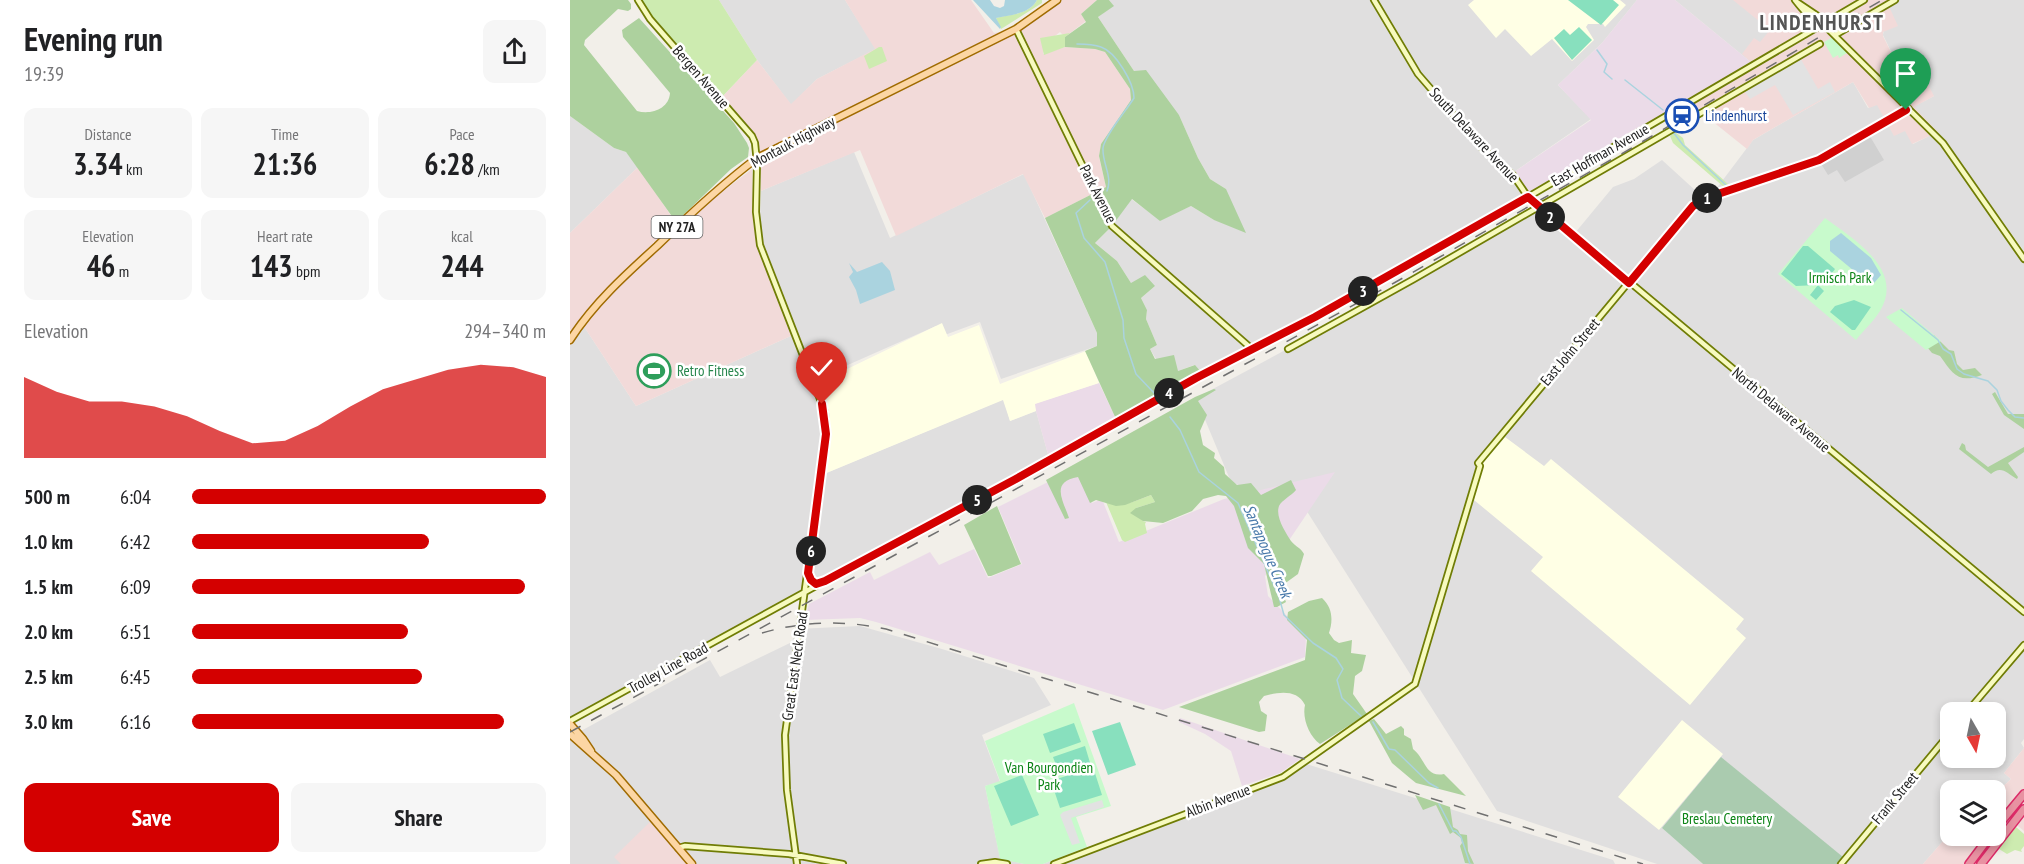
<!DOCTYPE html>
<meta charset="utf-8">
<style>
:root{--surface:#fff;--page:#f6f6f6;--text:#202124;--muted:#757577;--accent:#d40000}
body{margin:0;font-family:"PT Sans Narrow",sans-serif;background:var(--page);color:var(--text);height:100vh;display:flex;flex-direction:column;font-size:22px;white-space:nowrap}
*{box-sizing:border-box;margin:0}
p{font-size:20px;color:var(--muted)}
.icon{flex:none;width:33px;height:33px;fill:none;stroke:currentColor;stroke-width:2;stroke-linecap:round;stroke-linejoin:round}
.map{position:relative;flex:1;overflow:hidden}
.drawer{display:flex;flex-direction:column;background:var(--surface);width:570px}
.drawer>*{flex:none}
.needle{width:39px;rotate:171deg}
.controls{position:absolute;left:1370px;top:702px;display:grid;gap:12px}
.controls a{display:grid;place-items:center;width:66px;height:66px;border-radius:12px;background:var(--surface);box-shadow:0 3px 9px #0003;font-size:30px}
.pin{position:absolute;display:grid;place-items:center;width:51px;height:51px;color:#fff;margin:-62px -26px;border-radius:50% 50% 50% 0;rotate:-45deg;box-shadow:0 0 6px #0007}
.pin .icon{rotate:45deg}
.km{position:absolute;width:30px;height:30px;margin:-15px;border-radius:50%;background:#222;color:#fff;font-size:16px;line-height:30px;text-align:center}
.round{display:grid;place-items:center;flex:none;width:63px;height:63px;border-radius:12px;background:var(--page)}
.head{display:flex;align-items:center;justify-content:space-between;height:102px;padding:0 24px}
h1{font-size:33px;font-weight:600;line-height:45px}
.figures{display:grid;grid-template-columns:repeat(3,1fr);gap:9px;height:102px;padding:6px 24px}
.figures div{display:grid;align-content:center;border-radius:12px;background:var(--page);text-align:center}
.figures b{font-size:30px;font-weight:600}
.figures small{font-size:16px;font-weight:400}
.figures p{font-size:16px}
.chart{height:168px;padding:12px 24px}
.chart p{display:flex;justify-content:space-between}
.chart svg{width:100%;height:108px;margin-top:6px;fill:var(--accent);opacity:.7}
.action{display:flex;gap:12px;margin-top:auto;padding:12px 24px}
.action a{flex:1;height:69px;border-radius:12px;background:var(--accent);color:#fff;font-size:24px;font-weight:600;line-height:69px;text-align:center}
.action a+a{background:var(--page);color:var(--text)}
ul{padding:0 24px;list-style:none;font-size:20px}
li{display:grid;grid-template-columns:96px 72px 1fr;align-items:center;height:45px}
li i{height:15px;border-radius:8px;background:var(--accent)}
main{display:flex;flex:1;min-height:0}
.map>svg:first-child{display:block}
.residential{fill:#e0dfdf;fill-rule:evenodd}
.commercial{fill:#f2dad9}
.industrial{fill:#ebdbe8}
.education{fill:#ffffe5}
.religious{fill:#d0d0d0}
.grass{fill:#cdebb0}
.forest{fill:#add19e}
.cemetery{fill:#aacbaf}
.park{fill:#c8facc}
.pitch{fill:#88e0be}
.parking{fill:#e2e2e2}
.water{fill:#aad3df}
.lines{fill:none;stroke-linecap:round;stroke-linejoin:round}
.stream{stroke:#aad3df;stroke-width:1.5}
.secondary-casing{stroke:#707d05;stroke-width:8}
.primary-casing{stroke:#a06b00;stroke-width:9}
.highway-casing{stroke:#dc2a67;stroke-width:10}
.secondary{stroke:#f7fabf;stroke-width:4.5}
.primary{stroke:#fcd6a4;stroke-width:6}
.highway{stroke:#e892a2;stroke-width:7}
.rail{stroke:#707070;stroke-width:1.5;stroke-dasharray:12 12;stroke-linecap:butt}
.route-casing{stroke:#fff;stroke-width:12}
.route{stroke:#d40000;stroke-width:8}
.labels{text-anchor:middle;stroke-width:5;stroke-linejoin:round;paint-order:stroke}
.shield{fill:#fff;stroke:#646464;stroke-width:1.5}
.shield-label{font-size:14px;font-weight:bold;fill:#222}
.street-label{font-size:15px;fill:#222;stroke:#fff}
.transit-label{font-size:15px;fill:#164399;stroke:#fff;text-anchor:start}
.park-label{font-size:15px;fill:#0c8416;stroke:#fff}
.leisure-label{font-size:15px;fill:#27864d;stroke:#fff;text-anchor:start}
.water-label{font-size:16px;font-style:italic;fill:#4a7aab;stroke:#fff}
.district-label{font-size:21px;font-weight:bold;letter-spacing:1.5px;fill:#555;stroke:#fff}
</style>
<main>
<section class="drawer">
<div class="head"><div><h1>Evening run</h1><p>19:39</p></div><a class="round"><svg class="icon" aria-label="share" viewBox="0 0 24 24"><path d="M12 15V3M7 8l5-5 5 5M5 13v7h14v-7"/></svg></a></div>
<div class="figures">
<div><p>Distance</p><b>3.34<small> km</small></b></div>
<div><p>Time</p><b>21:36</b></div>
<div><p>Pace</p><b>6:28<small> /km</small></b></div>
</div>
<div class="figures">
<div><p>Elevation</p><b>46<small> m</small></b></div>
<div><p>Heart rate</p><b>143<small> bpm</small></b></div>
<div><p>kcal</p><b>244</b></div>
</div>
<div class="chart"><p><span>Elevation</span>294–340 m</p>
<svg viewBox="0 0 160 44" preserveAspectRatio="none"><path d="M0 44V11L10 17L20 21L30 21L40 23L50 27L60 33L70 38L80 37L90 31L100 23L110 16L120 12L130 8L140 6L150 7L160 11V44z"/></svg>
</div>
<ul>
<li><b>500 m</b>6:04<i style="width:100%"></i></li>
<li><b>1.0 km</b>6:42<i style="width:67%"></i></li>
<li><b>1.5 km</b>6:09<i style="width:94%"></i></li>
<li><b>2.0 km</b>6:51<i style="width:61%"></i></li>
<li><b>2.5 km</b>6:45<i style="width:65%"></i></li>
<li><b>3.0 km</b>6:16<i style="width:88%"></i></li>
</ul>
<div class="action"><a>Save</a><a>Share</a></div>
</section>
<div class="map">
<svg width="1454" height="864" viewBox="0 0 1454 864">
<rect width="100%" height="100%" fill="#f2efe9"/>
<path class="residential" d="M149,0H275L306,49L247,79L221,105L187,60Z
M539,0H1067L1032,43L988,85L1021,119L944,172L958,193L788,290L631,372L624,365L608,371L586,359L580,349L587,345L576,319L577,310L571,298L585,286L561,283L547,261L525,243L542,226L561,199L590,220L621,206L644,220L656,189L640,179L628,158L609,115L564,71L528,17L543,5Z
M1105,0H1291L1182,63Z
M1328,0H1454V251L1368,132L1343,107L1364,96L1332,74L1313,35L1318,5Z
M1283,82L1298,108L1307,104L1335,130L1343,144L1363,134L1454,262V739L1451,743L1454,748L1434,773L1441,779L1425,794V790H1380V833L1353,864H1267L1273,857L1092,828L1133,864H1087L927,811L731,502L695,496L661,482L626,398L892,255L963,213L1000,239L1043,187L1064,179L1092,160L1137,201L1183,140ZM1380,712H1425V758H1380Z
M0,116L44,148L56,152L68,167L0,233Z
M284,152L320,238L454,174L527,333V346L431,379L410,322L372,336L366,326L246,379L194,245L190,220L191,191Z
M13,325L66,406L223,335L246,395L251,410L254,433L236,573L254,474L434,399L440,421L466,411L479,458L0,720V345Z
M290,626L372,649L464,678L481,705L412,735L430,782L415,786L430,858L454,864H0V737L140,660L150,677L222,642L226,629Z
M730,762L1043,860L1045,864H473L712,774Z"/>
<path class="commercial" d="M275,0H401L424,33L446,29L492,0H527L511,14L516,21L495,37L490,32L476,43L473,54L495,47L525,49L535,52L560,89L561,100L531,144L529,157L536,187L475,218L453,174L326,236L290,150L191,191L190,149L184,134L153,96L187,60L221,104L247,79L305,49Z
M1163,0H1316L1328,26L1313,32V36L1332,74L1349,67L1364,96L1344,107L1368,132L1342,144L1335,131L1324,136L1307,105L1299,108L1283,82L1183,140L1177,149L1117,101L1182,63L1172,54L1184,38L1190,42L1200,30Z
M68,167L108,226L182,169L183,223L187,243L191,257L223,335L66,406L11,322L3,332L0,329V233Z
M1454,748V831L1436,816L1425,829V794L1441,779L1434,773Z
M80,822L117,864H51L44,857Z
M1380,833V836H1420L1399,864H1353Z"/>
<path class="industrial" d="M1067,0H1105L1182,63L958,193L944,172L1021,120L988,85L1032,43Z
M529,383L546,419L479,458L464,404Z
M508,467L522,503L532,499L549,542L654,499L765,472L695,576L698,596L736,636L735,657L593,710L306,622L290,618L235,620L239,604L300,572L304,580L360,552L369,565L404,549L418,578L452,564L428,507Z
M610,718L730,759L710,773L672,786L661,751L635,734L609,722Z"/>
<path class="education" d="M904,0H1050L1056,5L1035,27L1033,24H1018L1016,27L1024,40L1002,61L982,39L961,56L935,29L926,38L898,5Z
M372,323L378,337L409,325L430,384L516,351L529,383L465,404L466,411L440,421L433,400L254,474L262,434L256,400L249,382L264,377L261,369L271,365L273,371Z
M935,437L974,466L981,459L1174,619L1166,629L1176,638L1120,705L961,571L973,557L904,500L912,464Z
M1112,720L1153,754L1089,830L1048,797Z"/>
<path class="religious" d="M1298,133L1314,160L1275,182L1267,170L1258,175L1250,162Z"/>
<path class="grass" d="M68,0H149L187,60L150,99L80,19Z
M467,0H472V3L431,29L426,18C439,15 460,14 467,0Z
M500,33L495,37V47L474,55L470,38Z
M309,47H312L317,61L299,69L294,56Z
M1105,132L1113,138L1115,145L1158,184L1155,188L1103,143L1100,136Z
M581,495L585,502L566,508L573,521L576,522L575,524L577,533L555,542L552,540L536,502C553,508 565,501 581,495Z
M1446,827L1454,834V846L1451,850L1452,852L1445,850L1437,854L1429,849V847Z"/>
<path class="forest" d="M0,0H58L61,4V9L58,11L48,9L15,40L14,45L67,111C81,115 99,109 100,93L53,37L52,30L69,18L164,123L177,143L179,148L178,157L161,169L106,222L56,152L44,148L0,116Z
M527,0H539L544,6L528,17L564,71L576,70L609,115L628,158L640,179L656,189L676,233L644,220L621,206L590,221L562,199L542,226L525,243L547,261L561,283L575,275L585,286L571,298L577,310L576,319L587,345L580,349L585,359L604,355L608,371L625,365L631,372L546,419L515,351L527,346V333L475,218L536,187L529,156L531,144L561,100L560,89L535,52L525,49L495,47V37L516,22L511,14Z
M1364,335L1379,350L1384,351L1387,364L1393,370L1405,368L1412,375C1388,384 1383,374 1370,356L1362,353L1357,347L1359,339Z
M644,389L646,390L628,401L637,415L630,431L633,445L645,453L644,458L654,467L655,474L667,485L681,483L691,495L721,480L726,490C721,496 712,500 709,506C705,517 716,533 721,541C726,547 731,548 734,554L728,574L710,587L716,602L707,607H704L694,564L678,548L664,506L656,496L648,495L633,499L622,511L593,523L573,521L560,513L566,508L585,502L581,495L555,505L546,506L526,500L520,503L508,477C480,482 493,500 499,518L495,519L476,480L625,397Z
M1425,392L1438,414H1454V429L1434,415L1422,394Z
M1392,443L1395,445L1396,450L1418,467L1454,447V452L1438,463L1448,477L1447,479C1437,473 1431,465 1421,474L1389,449Z
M427,506L451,564L421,576H418L394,525Z
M752,598C763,608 763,621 759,633L764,640L769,643L782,640L781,653L796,655L792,671L785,676L783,694L797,714L750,744C739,736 732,718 735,705C727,689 709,692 694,696L689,702L691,711L697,715L695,731L689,732L609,707L735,660L737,640L717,620L718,612L739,601Z
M804,719L816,734L831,726L834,729V735L841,739L843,749C856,759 855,778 874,774L896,796L846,783L841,779L822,763L799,721Z
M845,795L880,807L883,827L888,830L890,834L897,835L898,851L904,864L895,863L890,846L892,843L891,838L883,832L880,834L866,805L853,810Z"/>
<path class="cemetery" d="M1151,757L1273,857L1267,864H1133L1092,828Z"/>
<path class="park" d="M1265,36L1280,51L1269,58L1268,55L1263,58L1254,42Z
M1255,218C1283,239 1335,269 1310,311C1303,322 1293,331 1286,340L1208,274Z
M1332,308L1371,341L1356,350L1316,317Z
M504,703L541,806L506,817L517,847L473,864H454L430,859L415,786L430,781L415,741Z"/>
<path class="pitch" d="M998,0H1043L1049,5L1031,25Z
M1009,27L1022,40L1002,60L984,38L994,29L1000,35Z
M1233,246H1238L1265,269L1254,284L1248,285L1254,291L1246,300L1240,295L1248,285L1226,286L1211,274Z
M1284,300L1301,307L1285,330H1282L1260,312L1265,306Z
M550,722L566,765L538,775L522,731Z
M504,723L511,742L480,753L473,734Z
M515,746L521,766L490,776L483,757Z
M523,767L532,795L490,808L481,781Z
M452,775L469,815L441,826L424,786Z"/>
<path class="parking" d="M1229,56L1248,89L1260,82L1265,92L1223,115L1205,85L1180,99L1173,89Z
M532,800L534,807L501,818L510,843L502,845L490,815L493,812Z"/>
<path class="water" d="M403,0H420L424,6L430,8L434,6L435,0H467C460,14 440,15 426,18L431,27L430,29Z
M1271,233L1301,258L1311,275L1304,283L1295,280L1260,251V241Z
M312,262L320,271L325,290L290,304L286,290L279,277L283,272L279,263L287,272Z"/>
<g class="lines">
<path class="stream" d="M507,44C515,44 523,44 531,47C546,52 564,83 564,98C556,111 535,135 533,148C532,163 543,177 537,191
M1027,50L1037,64L1034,72L1042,79
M1055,80L1093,110
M1103,132L1113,145L1159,188
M520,200L506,213L514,238L535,262L553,320L554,338L566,374L586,395
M1331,310L1368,340L1373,349L1381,354L1387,369L1394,374L1418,381L1427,390L1431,401L1438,410L1445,417L1454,418
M600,417L610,430L629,472L668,503L709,597L714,615L743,643L766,658L773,669L767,680L772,698L791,716
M803,722L819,749L825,750L859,783L868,788
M869,804L883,831H886L891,837L900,864"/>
<g class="secondary-casing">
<path id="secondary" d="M68,0L80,19L182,136L185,143L187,163L186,212L190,245L255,412L256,434L254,450L215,735L217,790L227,864
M804,0L848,74L913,149L943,175L958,197L1454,612
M1225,0C1232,9 1241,20 1253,24
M1227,2L1251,18L1253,24L1373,143L1454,259
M446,29L542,226L682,349
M1265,35L1325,0
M718,349L844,279L1250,44
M1397,712L1454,645
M0,721L255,581L444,480L626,378L799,287L958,197L1294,0
M108,848L115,846L219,854L273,864
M411,864L425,862L437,864
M484,864L713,777L845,684L910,466L908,463L1123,205L1136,198L1249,161L1339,109
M1271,864L1380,733"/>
</g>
<g class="primary-casing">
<path id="primary" d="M0,340C23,304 55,275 87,246C119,215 151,185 187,158L446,29L487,0
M0,724L13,739L21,751
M0,734L46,775L122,864"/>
</g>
<g class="highway-casing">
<path id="highway" d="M1425,829L1454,794
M1399,864L1420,836
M1411,864L1454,809"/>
</g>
<use href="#secondary" class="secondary"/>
<use href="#primary" class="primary"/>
<use href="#highway" class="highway"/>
<path class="rail" d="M192,633C233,621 274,620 316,629L1073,864
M0,732L824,283L1060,149L1312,0"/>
</g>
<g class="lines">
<g class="route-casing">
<path id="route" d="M252,404L256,434L238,573L241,580L246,584L255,581L444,480L626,378L745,317L958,197L1059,283L1123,206L1136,198L1249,160L1336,110"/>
</g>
<use href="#route" class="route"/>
</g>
<defs>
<g id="station-ring" transform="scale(1.725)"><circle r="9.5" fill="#fff" stroke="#1a4fb4" stroke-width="1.5"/><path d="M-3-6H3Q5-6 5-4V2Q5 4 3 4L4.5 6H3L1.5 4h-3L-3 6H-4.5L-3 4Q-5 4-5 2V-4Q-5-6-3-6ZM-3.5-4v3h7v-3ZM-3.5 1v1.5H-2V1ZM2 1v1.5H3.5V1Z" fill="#1a4fb4"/></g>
<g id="stadium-ring" transform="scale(1.725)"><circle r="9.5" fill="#fff" stroke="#2e9e5b" stroke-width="1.5"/><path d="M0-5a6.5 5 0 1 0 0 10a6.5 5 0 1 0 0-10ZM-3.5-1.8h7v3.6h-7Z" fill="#2e9e5b"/></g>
</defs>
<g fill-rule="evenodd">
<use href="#station-ring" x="1112" y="116"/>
<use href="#stadium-ring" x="84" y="371"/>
</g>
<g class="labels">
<rect class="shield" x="81.5" y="216" width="51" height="22" rx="4.5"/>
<g class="shield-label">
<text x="107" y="232">NY 27A</text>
</g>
<g class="street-label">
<text transform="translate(131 77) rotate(49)" y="5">Bergen Avenue</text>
<text transform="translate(904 135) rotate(47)" y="5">South Delaware Avenue</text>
<text transform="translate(223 142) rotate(-28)" y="5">Montauk Highway</text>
<text transform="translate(1030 155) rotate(-30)" y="5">East Hoffman Avenue</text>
<text transform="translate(528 194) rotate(63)" y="5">Park Avenue</text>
<text transform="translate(1000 352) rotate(-50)" y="5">East John Street</text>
<text transform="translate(1211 410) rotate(40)" y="5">North Delaware Avenue</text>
<text transform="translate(225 666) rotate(-82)" y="5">Great East Neck Road</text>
<text transform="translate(98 668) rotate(-29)" y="5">Trolley Line Road</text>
<text transform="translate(1325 798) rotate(-50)" y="5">Frank Street</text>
<text transform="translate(648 801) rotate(-21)" y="5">Albin Avenue</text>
</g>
<g class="transit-label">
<text x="1135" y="121">Lindenhurst</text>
</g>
<g class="park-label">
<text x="1270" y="283">Irmisch Park</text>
<text x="479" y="773">Van Bourgondien<tspan x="479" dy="17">Park</tspan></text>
<text x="1157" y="824">Breslau Cemetery</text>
</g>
<g class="leisure-label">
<text x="107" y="376">Retro Fitness</text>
</g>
<g class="water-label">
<text transform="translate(698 551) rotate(67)" y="6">Santapogue Creek</text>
</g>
<g class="district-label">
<text x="1252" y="30">LINDENHURST</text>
</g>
</g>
</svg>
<div class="controls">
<a><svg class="needle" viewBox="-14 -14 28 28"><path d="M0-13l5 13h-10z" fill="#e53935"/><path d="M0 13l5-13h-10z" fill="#757577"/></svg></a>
<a><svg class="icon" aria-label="layers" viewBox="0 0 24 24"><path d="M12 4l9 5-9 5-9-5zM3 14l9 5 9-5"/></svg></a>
</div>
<div class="pin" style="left:1336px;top:110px;background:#1e9e55"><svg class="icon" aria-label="arrive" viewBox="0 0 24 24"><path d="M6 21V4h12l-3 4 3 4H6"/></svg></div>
<div class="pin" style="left:252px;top:404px;background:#d93025"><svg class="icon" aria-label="check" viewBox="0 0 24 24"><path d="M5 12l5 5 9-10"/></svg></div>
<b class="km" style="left:1137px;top:198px">1</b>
<b class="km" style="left:980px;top:217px">2</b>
<b class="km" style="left:793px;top:291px">3</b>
<b class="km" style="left:599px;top:393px">4</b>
<b class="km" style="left:407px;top:500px">5</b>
<b class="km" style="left:241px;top:551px">6</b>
</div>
</main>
